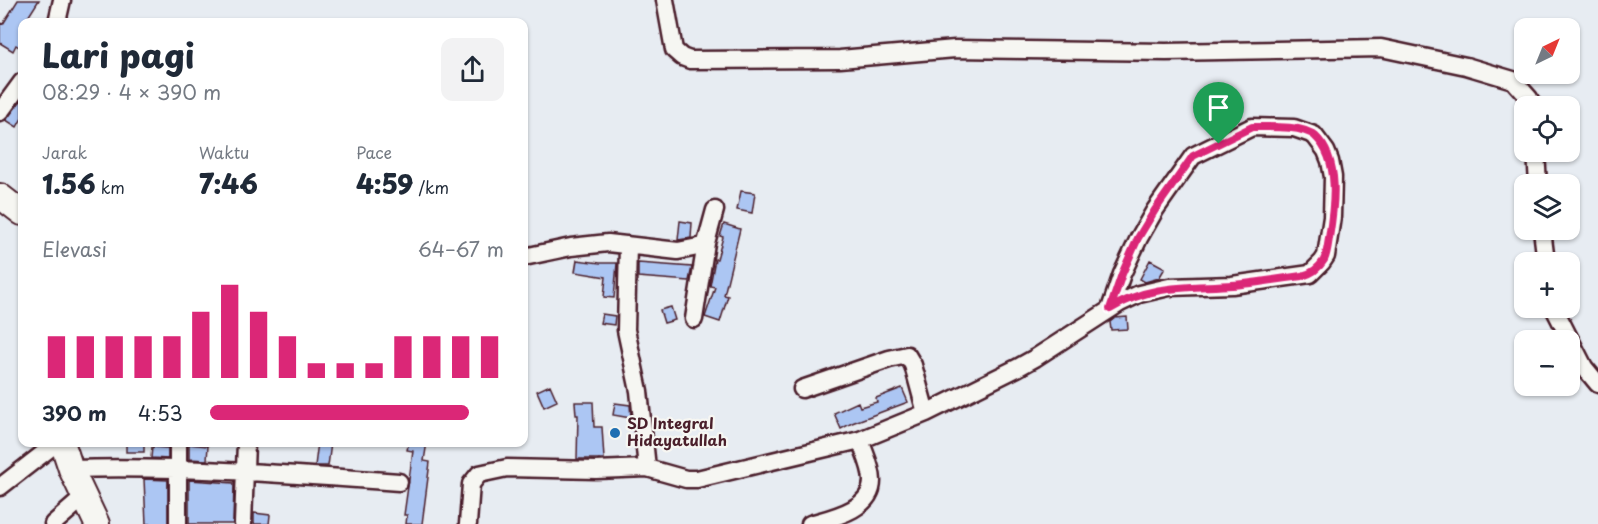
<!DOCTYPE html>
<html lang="id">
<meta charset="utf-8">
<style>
:root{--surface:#fff;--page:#f2f2f3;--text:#1f2937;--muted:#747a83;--accent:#db2777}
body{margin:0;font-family:"Playpen Sans",sans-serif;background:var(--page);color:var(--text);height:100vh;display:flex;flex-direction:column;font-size:22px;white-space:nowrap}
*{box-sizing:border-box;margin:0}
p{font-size:20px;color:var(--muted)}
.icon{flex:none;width:33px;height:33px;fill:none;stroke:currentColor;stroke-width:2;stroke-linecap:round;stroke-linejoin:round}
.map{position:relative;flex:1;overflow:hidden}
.sheet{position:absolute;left:18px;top:18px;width:510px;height:429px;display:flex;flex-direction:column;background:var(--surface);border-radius:12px;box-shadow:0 2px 4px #0004}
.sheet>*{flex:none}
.needle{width:39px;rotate:43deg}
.controls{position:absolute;left:1514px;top:18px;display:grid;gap:12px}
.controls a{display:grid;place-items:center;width:66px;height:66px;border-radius:12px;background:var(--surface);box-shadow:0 2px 4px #0004;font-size:30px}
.pin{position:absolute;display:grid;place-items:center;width:51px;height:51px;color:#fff;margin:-62px -26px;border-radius:50% 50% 50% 0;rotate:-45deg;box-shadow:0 0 6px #0007}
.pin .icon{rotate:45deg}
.round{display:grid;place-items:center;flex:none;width:63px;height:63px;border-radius:12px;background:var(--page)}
.overview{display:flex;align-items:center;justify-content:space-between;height:102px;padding:0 24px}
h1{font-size:33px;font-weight:800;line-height:45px}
.metrics{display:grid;grid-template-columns:repeat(3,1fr);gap:9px;height:102px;padding:6px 24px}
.metrics div{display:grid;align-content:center}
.metrics b{font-size:26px;font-weight:800}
.metrics small{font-size:16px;font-weight:400}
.metrics p{font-size:16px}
.chart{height:168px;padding:12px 24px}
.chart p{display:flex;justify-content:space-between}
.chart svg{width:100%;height:108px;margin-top:6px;stroke:var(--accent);stroke-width:6}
ul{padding:0 24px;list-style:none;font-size:20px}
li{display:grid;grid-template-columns:96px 72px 1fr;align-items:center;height:45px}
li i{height:15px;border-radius:8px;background:var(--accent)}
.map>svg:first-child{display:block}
.building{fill:#acc6f3;stroke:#4a1f2b;stroke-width:1.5}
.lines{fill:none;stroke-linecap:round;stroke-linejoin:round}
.minor-casing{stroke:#4a1f2b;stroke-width:21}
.highway-casing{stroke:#4a1f2b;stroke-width:28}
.minor{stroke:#f6f6f2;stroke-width:16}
.highway{stroke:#f6f6f2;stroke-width:24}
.route-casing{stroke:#fff;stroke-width:12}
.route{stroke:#db2777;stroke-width:8}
.poi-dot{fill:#1f6fb2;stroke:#f6f6f2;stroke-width:2}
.labels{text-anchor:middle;stroke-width:4.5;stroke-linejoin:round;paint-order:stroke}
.poi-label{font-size:15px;font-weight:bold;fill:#4a1f2b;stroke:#f6f6f2;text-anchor:start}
</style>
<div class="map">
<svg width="1598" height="524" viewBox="0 0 1598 524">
<rect width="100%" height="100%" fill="#e7ecf2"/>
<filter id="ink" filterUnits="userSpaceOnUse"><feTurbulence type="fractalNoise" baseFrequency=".0167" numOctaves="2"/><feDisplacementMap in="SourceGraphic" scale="12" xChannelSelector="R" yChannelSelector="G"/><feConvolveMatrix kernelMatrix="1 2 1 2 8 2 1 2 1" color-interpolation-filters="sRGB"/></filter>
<g filter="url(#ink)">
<path class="building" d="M18,0H39L25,22H22V49L16,45L13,51L0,43V23L3,24Z
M22,99V118L17,127L6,120Z
M741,191L755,193L752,213L737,210Z
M680,221L692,223L691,238L678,240Z
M724,224L740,229L724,295L728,296L720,322L705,317L715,287L710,286L715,259H717L723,237L720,236Z
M577,260L600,263H617L614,298L604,297L606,277L575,272Z
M1150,260L1165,268L1159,278L1145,282L1140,279Z
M638,263L692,267L689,281L638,277Z
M671,307L675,320L664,323L660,310Z
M602,314L615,316L614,325L600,323Z
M1127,317L1128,329L1111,330L1110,322L1115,318Z
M550,385L557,401L544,407L537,391Z
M902,388L908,402L852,423L841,429L834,413L858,402L860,407L877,402L876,398Z
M575,402H593L594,427H602L604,459H577L578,415H576Z
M615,403L630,405L631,418L613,415Z
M126,442H144V452H126Z
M318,442L331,443L328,466H315Z
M409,442H427L424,461L430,462L422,524H406L407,515H404L413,451L407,450Z
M189,444L208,446L207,460L189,459Z
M152,447L168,448V459L151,458Z
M144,479L168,480V524H146Z
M189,480L234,483L233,524H189Z
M254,513L270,515L269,524H254Z"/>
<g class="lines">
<g class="minor-casing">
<path id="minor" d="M665,0L674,50L682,57L690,60L840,59L955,49L1166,52L1381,48L1466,66L1513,80L1529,98L1533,106
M57,22L62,0
M0,112L22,82
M1536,152L1538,184
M1542,230L1546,262
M524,257L571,247L608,243L678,251L703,246L706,243L715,210
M1554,308L1584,367L1598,384
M694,319L706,243
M802,389L889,359L907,355L913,365L926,413
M647,468L686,479H697L860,440L926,413L1017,368L1035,358L1120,303L1139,294L1169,287L1232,285L1310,274L1322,262L1326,256L1332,217L1333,177L1330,161L1326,151L1314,135L1294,128L1252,127L1193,156L1155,210L1139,238L1122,274L1110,309
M71,469C181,466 290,474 399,482
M0,487L58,442
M53,524L84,497
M178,524V442
M243,524L246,442
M468,524L471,484L479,474L507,468L596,470L647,468L639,391L626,330L628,245
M810,524C831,518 872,510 872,481C872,467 864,452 860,440"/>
</g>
<g class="highway-casing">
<path id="highway" d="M0,196L22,213
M62,442L71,469L97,524"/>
</g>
<use href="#minor" class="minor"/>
<use href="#highway" class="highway"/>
</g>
</g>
<g class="lines" filter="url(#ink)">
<g class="route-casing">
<path id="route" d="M1252,127C1269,127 1302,125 1315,136C1341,160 1334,207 1329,238C1328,245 1327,254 1324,260C1319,268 1311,274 1302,276C1279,279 1255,283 1232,285C1188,288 1150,284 1110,309L1122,274L1138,238L1155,210L1193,156Z"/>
</g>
<use href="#route" class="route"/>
</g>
<circle class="poi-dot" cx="615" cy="433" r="6"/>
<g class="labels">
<g class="poi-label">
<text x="627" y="429">SD Integral<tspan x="627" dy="17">Hidayatullah</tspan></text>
</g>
</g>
</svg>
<div class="controls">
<a><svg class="needle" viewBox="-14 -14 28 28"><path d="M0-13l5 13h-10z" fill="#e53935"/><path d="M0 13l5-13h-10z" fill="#747a83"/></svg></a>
<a><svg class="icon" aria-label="locate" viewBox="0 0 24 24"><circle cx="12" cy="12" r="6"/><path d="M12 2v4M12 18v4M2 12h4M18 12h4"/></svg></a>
<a><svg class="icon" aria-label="layers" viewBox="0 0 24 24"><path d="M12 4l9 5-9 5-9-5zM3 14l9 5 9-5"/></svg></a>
<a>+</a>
<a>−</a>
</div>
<div class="pin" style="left:1219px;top:144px;background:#1e9e55"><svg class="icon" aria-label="arrive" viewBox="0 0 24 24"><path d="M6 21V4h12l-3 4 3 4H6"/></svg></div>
<section class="sheet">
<div class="overview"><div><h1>Lari pagi</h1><p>08:29 · 4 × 390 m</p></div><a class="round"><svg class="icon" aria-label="share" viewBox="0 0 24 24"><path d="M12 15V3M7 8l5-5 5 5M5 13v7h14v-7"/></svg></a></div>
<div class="metrics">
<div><p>Jarak</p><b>1.56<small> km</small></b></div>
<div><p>Waktu</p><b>7:46</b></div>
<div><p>Pace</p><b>4:59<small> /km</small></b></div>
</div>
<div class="chart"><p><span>Elevasi</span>64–67 m</p>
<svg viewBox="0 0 160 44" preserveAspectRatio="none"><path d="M5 44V27M15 44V27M25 44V27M35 44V27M45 44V27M55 44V17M65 44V6M75 44V17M85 44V27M95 44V38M105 44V38M115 44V38M125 44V27M135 44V27M145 44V27M155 44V27"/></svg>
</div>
<ul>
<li><b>390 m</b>4:53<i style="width:88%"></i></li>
</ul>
</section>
</div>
